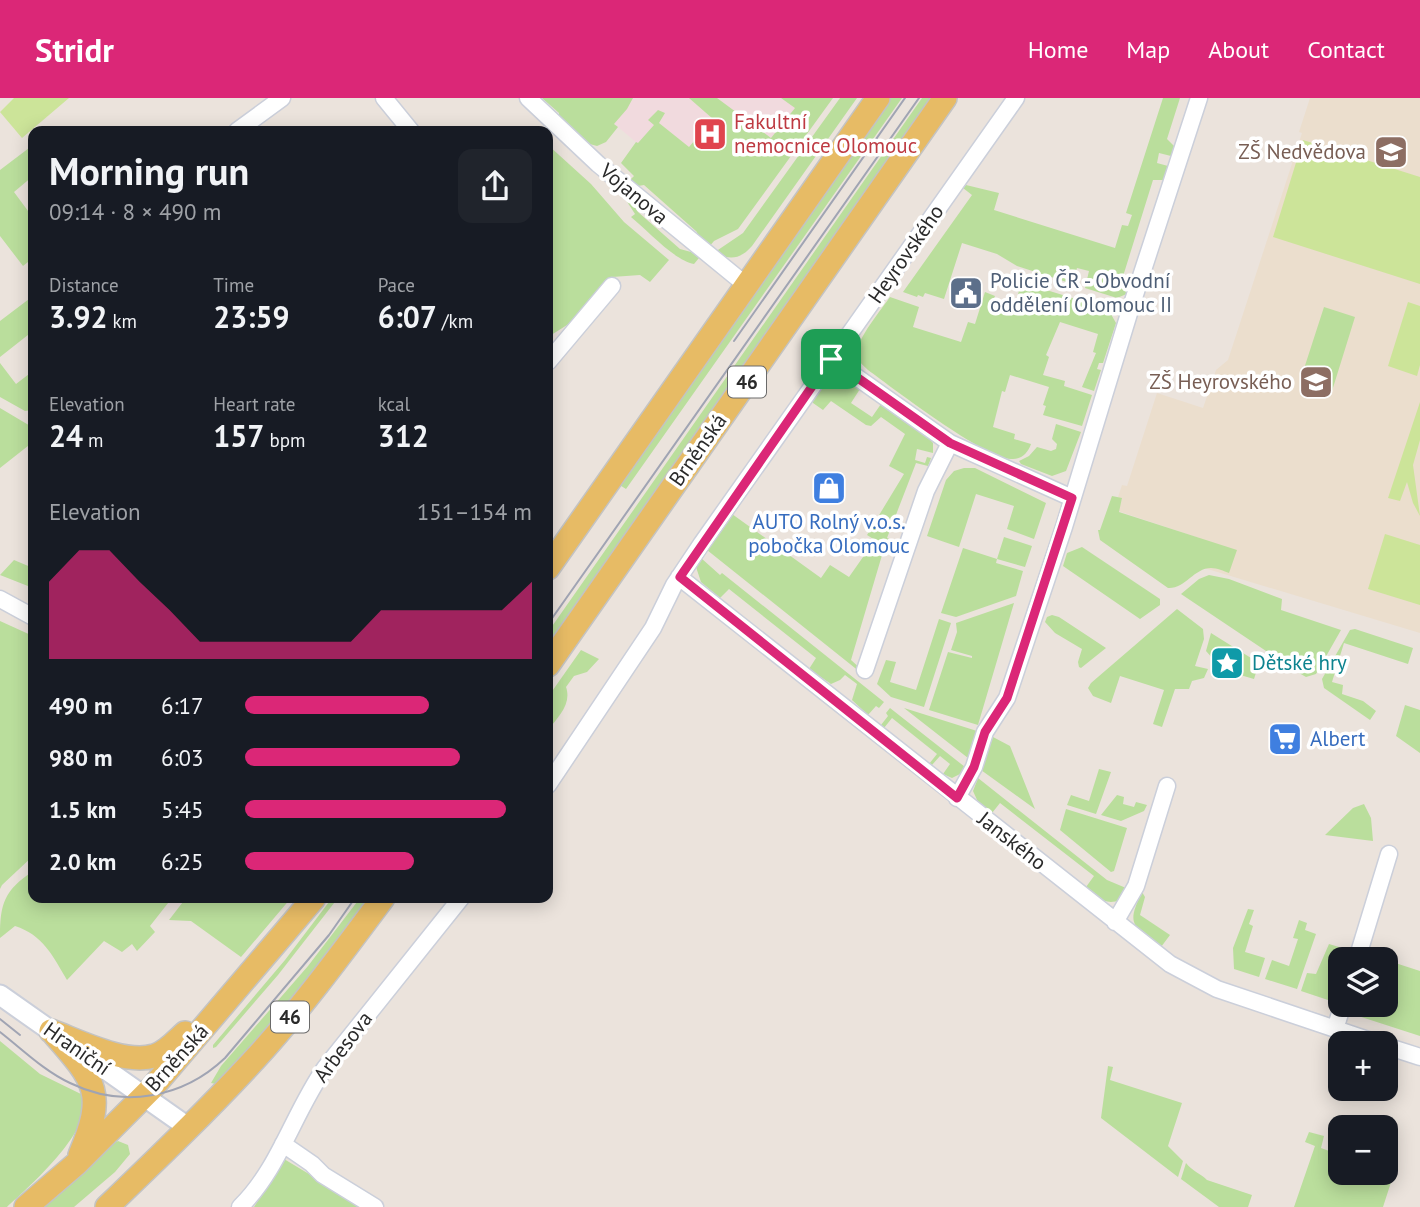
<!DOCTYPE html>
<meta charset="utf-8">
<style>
:root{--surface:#171b24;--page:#20242c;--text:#f1f3f6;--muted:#9ea1a6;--accent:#db2777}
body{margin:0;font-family:"PT Sans",sans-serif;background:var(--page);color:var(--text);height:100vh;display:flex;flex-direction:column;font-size:26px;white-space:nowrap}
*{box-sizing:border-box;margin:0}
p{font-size:23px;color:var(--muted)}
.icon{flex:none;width:38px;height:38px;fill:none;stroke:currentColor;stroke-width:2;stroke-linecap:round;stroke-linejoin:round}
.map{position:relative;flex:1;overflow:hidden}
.drawer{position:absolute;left:28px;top:28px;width:525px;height:777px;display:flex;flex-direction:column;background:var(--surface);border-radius:14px;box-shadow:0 4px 18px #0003}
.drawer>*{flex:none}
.buttons{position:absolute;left:1328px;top:849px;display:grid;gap:14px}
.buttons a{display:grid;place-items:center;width:70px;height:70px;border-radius:14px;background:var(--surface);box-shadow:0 4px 18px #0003;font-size:35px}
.pin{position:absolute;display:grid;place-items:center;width:60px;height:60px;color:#fff;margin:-30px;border-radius:14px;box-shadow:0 4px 10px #0006}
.round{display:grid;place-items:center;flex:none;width:74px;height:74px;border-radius:14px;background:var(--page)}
.head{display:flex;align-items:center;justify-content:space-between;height:119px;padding:0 21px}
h1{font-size:38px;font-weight:700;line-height:52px}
.figures{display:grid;grid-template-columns:repeat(3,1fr);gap:10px;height:119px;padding:7px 21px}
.figures div{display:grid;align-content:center}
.figures b{font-size:30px;font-weight:700}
.figures small{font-size:19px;font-weight:400}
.figures p{font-size:19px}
.chart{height:196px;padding:14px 21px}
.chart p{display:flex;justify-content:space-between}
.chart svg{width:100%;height:126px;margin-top:7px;fill:var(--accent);opacity:.7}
ul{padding:0 21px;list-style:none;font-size:23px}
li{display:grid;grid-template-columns:112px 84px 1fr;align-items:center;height:52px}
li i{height:18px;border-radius:9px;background:var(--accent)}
header{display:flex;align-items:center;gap:42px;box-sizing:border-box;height:98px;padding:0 35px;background:var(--accent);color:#fff}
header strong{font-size:33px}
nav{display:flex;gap:38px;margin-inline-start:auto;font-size:24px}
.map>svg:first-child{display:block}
.education{fill:#ebdecd}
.medical{fill:#f1dade}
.green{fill:#bade9c}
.pitch{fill:#cce499}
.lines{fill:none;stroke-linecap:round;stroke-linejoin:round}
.minor-casing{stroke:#cbcfda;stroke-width:19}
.tertiary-casing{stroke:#cbcfda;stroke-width:23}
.primary-casing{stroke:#c3c3c3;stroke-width:26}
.minor{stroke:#fff;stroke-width:16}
.tertiary{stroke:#fff;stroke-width:19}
.primary{stroke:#e7bb65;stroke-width:23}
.tram{stroke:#a0a4b3;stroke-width:2}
.route-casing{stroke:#fff;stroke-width:14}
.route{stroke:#db2777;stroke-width:9}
.labels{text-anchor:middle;stroke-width:7;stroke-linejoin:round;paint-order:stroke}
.shield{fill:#fff;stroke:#6a6a6a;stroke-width:2}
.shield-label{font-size:19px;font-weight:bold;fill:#2a2a2a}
.health-label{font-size:21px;fill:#be3a42;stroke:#fff;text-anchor:start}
.education-label{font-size:21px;fill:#785e54;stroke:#fff;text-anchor:end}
.street-label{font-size:21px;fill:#2a2a2a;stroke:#fff}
.service-label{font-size:21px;fill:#4e5e75;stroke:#fff;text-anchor:start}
.shop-label{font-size:21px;fill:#366cbe;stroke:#fff}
.culture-label{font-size:21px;fill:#0d838f;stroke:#fff;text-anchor:start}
</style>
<header>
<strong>Stridr</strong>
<nav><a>Home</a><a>Map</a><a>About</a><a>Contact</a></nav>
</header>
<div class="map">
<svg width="1420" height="1109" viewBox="0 0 1420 1109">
<rect width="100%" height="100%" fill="#ebe3dc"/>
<path class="education" d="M1310,0H1420V535L1191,466L1199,440L1118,413L1122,401L1118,399L1122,387L1127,388L1157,295L1203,310L1216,272L1228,262L1302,35L1299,34Z"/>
<path class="medical" d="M584,0H819L786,47L671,74Z"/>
<path class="green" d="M542,0H633L627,11L614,26L618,29L606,44L597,48L586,45L559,20V15Z
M689,0H717L771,40L795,10L781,0H833L738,131L714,143L709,149L698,140L697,134L644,87L638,88L630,82L634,78L621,65L636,44L638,45L654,27L648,22L658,12L665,15L659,25L689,49L713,21Z
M840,0H857L752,148C741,161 729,163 715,154L743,135Z
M889,0H902L626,391L618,386Z
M922,0H934L548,551V534Z
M1163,0H1180L1167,41L1175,49L1171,58L1159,55L1157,65L1168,68L1164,82H1153L1120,188L1129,195L1117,200L1085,190L1089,173L1077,170L1073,182L1080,185L1079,188L1017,168L997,156L962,145L944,201L925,195L923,199L918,197L917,199L903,194L972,97L963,90L966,87L999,95L994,112L1115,150L1122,127L1128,128L1132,117L1126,115Z
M33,47V78L14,94L31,117L33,116V160L23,168L0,138V72Z
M548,47L591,86L624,124L669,162L650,184L640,177L612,179L575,222L548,239Z
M624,99L633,106L638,114L680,151L691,154L699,160L694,166C675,163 647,132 631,119L635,116Z
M1027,186L1108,211L1116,225L1103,265H1099L1097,271L1101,272L1094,293L1082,289L1096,255L1093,254L1098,236L1060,224L1046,257L1049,259L1043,277L1065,283L1064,288L1092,297L1082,328L1043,317L1046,308L1043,307L1049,289L1010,277L1005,294L1002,293L993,329L1015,336L1014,341L1031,346C1028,355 1021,362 1011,361C984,360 894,291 868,272C864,268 859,264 857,259C853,245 882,211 890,199L919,209L913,229L961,244L968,224L975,226L985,194L995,198L990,211L1004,216L1010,203L1016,204L1020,189Z
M33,198V233L0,259V223Z
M1324,209L1355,219L1332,293L1300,283Z
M0,265L16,286L33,273V312L25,313L0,299Z
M828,281H841L860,291L851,305L872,319L881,306L928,339L933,345V355L917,351L915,362L925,365L927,359L931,360L928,368L916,365L887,440L896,444L895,449L885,447L851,562L862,572L860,574L707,452L732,416L821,480L830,467L849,479L875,442L867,437L904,376L889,368L905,336L881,319L871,328L866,327L831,303L823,312L813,305L812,301Z
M0,310L32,329L33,344L0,370Z
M1056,326L1081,334L1066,373L1052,378L1021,366L1019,363L1029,358L1037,349L1051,353L1056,351L1057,346L1052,341Z
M964,370H975L1046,405L1034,441L1007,431L1014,408L976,396L959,449L927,438L946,382L954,373Z
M1112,398L1122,400L1119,414L1237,452L1229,475C1224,473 1217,470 1211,470C1194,470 1185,491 1168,490L1100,442L1098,432H1100Z
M1004,439L1032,448L1025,469L997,461L996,465L1023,473L1016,498L956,519L941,515L963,450L997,461Z
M1082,449L1160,501V507L1140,521L1063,468L1067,455Z
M701,460L720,477L722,475L884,604L879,610L876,608L868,617L852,602L857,586L845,577L840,582L831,586L809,571L816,560L729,491L720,500L701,484L696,469Z
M14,462L33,470V490L0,477Z
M1209,477L1229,481L1282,501L1281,512L1341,532L1316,576L1306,579L1299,575L1181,496L1199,481Z
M1014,505L978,627L929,612L948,554L972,560V558L951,552L957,534L956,525Z
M1177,511L1203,531L1204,541L1195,568L1208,571L1204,580L1192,583L1189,591H1175L1162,629L1153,626L1164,592L1120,578L1111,605L1093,598L1088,590L1091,585Z
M1052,517L1059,519L1106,550L1081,570L1079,569L1078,564L1082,551L1055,535L1045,524L1047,519Z
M939,521L951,525L924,609L891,599L877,586L886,562L896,564L890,584L916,592Z
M0,523L33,538V758L2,787L0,791Z
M1355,531L1413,550L1408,566L1344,545L1332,584L1343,587L1342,596L1363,603L1376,613L1370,622L1324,590L1322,581L1350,532Z
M1211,535L1259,565L1254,581L1223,572L1206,553Z
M581,552L599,561L587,574L574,578L566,589C572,606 558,619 548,632V599Z
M1405,607L1420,612V655L1396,638Z
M890,610L965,669L962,675L952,680L943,676L950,666L940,658L932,667L929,666L937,656L892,620L884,630L881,627L888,618L886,615Z
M904,610L977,633L968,660Z
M993,639L1010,648L1035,711L981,672Z
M1099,671L1111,674L1096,716L1067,707L1071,697L1089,703Z
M978,680L1107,782L1126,790L1120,802C1105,808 1097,799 1086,789L1094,778L1000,705L992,715L978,704L973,693Z
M1117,697L1124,699L1123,706L1134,709L1136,704L1147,707L1144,713L1121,723L1101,717Z
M1364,706L1371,720L1373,743L1325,737L1353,710Z
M1066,711L1127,730L1114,773L1111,774L1060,732Z
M33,773V800H172L150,828L155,834L137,853L132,846L122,854L104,843L67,882C53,858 43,837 15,828L0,840C0,805 4,793 33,773Z
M1142,794L1145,799L1140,817L1170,837L1161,849C1134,827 1125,829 1142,794Z
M186,800H291L241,859L191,823L169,822Z
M332,800H338L278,877L216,949L213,950V947L285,862Z
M360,800H370L310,882L224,980L216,986L211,985L221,968L308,868Z
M1248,811L1254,812L1249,826L1253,828L1245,854L1265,860L1259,879L1234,871L1233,850Z
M1299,822L1307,825L1305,832L1316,836L1297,891L1265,881L1272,862L1289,868L1298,841L1293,840Z
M1329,846L1349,852L1346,861H1340C1340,877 1340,890 1328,902L1301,893L1307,875L1316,876Z
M1386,862L1420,873V938L1352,916V907L1386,906Z
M0,943L40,976L83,997C96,1030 30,1088 7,1109H0Z
M1108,968L1113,969L1110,982L1182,1005L1168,1048L1183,1063L1178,1079L1101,1020Z
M1309,1034L1324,1038L1321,1050L1340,1057V1074H1386V1072L1394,1075L1383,1109H1294L1315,1048L1305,1044Z
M118,1043L128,1047L130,1056L115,1074L74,1109H43L103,1052Z
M284,1061L364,1109H254Z
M1186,1065C1192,1073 1200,1075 1207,1082L1252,1097L1248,1109H1219L1181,1081Z"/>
<path class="pitch" d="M14,0H69L22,40L0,14Z
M1303,42L1420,79V186L1273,139Z
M1408,204L1420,208V267L1417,278L1388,268Z
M1420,304V342L1413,367L1420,418L1413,405L1407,384L1400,403L1388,400Z
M1385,436L1420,447V507L1368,491Z"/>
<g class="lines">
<g class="minor-casing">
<path id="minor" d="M384,0L411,33
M528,0L598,66L746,187
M237,33L282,0
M831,261L950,345L1072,400
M548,264L612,188
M679,479L1170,866L1217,891L1377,945
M0,501L33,519
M865,572L926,393L950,345
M548,687L653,530L674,487L702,445L1016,0
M957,700L974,669L985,634L1007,600L1064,429L1131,209L1199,0
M1115,824L1136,788L1167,688
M1357,861L1389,756
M1335,931L1343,906
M1386,948L1420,959
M283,1046L312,1066L323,1077L375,1109
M240,1109C279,1071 294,1014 325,970L461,800"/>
</g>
<g class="tertiary-casing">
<path id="tertiary" d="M0,897L189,1030"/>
</g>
<g class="primary-casing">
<path id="primary" d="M548,470L878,0
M548,567L945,0
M51,933C78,943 125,967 154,958C166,955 176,943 185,935
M54,936C96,984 106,995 80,1057
M26,1109L76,1066L152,990L314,800
M107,1109C157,1061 207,1013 254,962C300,912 342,855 383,800"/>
</g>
<use href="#minor" class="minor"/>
<use href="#tertiary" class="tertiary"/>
<use href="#primary" class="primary"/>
<path class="tram" d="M734,243L905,0
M548,526L919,0
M0,921L20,937
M0,934C22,951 44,973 70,985C123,1011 183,1000 225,960L329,837L355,800"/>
</g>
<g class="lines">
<g class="route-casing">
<path id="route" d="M831,261L950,345L1072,400L1007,600L985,634L974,669L957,700L680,479Z"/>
</g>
<use href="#route" class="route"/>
</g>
<defs>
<g id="hospital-square" transform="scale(1.75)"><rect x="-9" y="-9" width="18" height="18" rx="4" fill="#e0444e" stroke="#fff"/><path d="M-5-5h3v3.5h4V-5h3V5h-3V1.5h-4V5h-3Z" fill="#fff"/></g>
<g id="school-square" transform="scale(1.75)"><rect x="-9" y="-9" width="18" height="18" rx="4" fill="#8d6e63" stroke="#fff"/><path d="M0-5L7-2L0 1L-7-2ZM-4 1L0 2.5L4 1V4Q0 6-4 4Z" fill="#fff"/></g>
<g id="civic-square" transform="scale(1.75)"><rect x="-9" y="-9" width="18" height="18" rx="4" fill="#5c6f8a" stroke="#fff"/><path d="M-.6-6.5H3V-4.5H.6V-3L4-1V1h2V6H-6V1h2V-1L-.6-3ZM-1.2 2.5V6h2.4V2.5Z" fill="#fff"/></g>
<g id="shop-square" transform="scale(1.75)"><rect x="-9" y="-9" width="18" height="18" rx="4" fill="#3f7fe0" stroke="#fff"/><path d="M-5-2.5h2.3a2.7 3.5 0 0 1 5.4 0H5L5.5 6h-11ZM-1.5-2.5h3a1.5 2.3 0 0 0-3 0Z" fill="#fff"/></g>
<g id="sight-square" transform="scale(1.75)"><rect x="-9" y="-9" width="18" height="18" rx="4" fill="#0f9aa8" stroke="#fff"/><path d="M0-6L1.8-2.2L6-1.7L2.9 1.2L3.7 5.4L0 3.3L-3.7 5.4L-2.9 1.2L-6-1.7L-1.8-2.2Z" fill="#fff"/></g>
<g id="supermarket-square" transform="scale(1.75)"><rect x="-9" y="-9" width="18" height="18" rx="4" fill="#3f7fe0" stroke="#fff"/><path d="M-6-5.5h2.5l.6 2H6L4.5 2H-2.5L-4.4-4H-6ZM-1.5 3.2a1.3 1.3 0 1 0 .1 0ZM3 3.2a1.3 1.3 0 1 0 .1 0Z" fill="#fff"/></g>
</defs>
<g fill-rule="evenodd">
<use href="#hospital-square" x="710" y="36"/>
<use href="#school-square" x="1391" y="54"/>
<use href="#civic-square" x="966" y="195"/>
<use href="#school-square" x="1316" y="284"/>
<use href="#shop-square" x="829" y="390"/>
<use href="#sight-square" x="1227" y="565"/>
<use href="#supermarket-square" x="1285" y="641"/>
</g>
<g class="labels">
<g class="shield">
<rect x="728" y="268.5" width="38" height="31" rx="5"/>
<rect x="271" y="903.5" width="38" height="31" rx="5"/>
</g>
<g class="shield-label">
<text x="747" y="291">46</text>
<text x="290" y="926">46</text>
</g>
<g class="health-label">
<text x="734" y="31">Fakultní<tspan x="734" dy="24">nemocnice Olomouc</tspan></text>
</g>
<g class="education-label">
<text x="1366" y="61">ZŠ Nedvědova</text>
<text x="1292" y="291">ZŠ Heyrovského</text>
</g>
<g class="street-label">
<text transform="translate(634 96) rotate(40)" y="7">Vojanova</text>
<text transform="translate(906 156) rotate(-55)" y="7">Heyrovského</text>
<text transform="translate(698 352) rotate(-55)" y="7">Brněnská</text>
<text transform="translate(1012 743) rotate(38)" y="7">Janského</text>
<text transform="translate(343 949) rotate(-53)" y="7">Arbesova</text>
<text transform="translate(77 951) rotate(35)" y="7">Hraniční</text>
<text transform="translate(177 960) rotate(-48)" y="7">Brněnská</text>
</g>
<g class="service-label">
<text x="990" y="190">Policie ČR - Obvodní<tspan x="990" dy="24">oddělení Olomouc II</tspan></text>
</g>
<g class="shop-label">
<text x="829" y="431">AUTO Rolný v.o.s.<tspan x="829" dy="24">pobočka Olomouc</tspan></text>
<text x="1310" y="648" text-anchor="start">Albert</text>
</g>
<g class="culture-label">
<text x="1252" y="572">Dětské hry</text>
</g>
</g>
</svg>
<div class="buttons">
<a><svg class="icon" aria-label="layers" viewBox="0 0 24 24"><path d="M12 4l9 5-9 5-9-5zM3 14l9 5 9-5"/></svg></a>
<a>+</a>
<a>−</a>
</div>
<div class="pin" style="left:831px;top:261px;background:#1e9e55"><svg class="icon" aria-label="arrive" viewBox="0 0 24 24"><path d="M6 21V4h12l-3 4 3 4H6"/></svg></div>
<section class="drawer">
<div class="head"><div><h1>Morning run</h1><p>09:14 · 8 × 490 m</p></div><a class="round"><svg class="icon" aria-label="share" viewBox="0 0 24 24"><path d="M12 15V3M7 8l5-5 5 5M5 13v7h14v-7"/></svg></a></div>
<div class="figures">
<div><p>Distance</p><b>3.92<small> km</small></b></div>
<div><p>Time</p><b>23:59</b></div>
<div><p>Pace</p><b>6:07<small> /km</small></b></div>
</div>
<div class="figures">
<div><p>Elevation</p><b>24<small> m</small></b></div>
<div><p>Heart rate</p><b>157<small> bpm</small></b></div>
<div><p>kcal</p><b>312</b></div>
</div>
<div class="chart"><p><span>Elevation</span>151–154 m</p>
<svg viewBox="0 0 160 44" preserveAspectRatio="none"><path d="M0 44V17L10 6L20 6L30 17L40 27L50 38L60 38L70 38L80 38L90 38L100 38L110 27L120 27L130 27L140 27L150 27L160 17V44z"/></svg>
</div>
<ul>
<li><b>490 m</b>6:17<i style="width:64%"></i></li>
<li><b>980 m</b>6:03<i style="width:75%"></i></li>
<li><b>1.5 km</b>5:45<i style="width:91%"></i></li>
<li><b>2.0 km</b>6:25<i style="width:59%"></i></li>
</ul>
</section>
</div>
